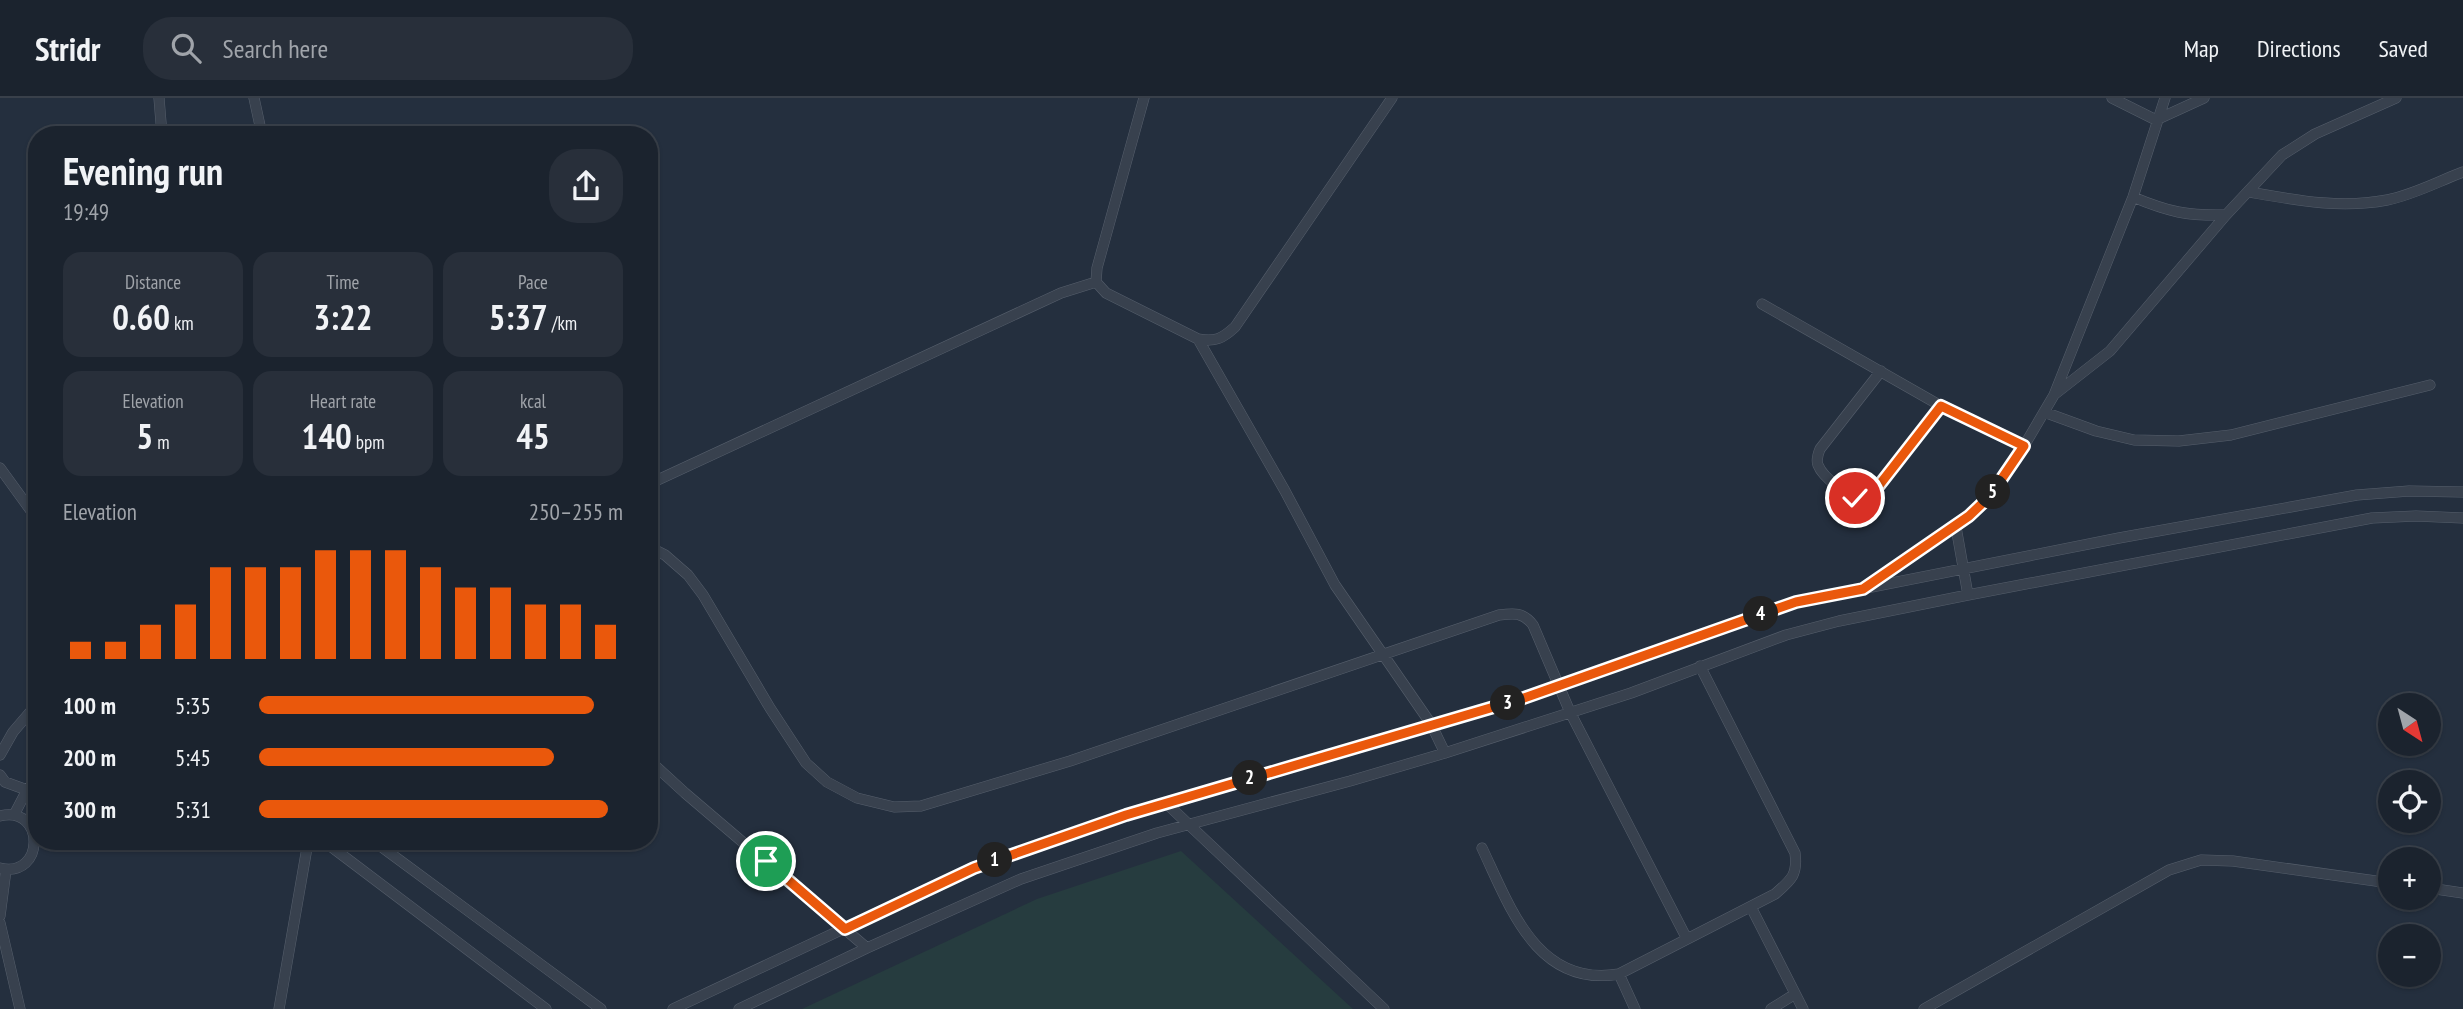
<!DOCTYPE html>
<meta charset="utf-8">
<style>
:root{--surface:#1b232e;--page:#282f3a;--text:#f1f3f6;--muted:#a0a4aa;--line:#39404a;--accent:#ea580c}
body{margin:0;font-family:"PT Sans Narrow",sans-serif;background:var(--page);color:var(--text);height:100vh;display:flex;flex-direction:column;font-size:26px;white-space:nowrap}
*{box-sizing:border-box;margin:0}
p{font-size:23px;color:var(--muted)}
.icon{flex:none;width:38px;height:38px;fill:none;stroke:currentColor;stroke-width:2;stroke-linecap:round;stroke-linejoin:round}
.map{position:relative;flex:1;overflow:hidden}
.drawer{position:absolute;left:28px;top:28px;width:630px;height:724px;display:flex;flex-direction:column;background:var(--surface);border-radius:28px;box-shadow:0 2px 5px #0004,0 0 0 2px var(--line)}
.drawer>*{flex:none}
.needle{width:46px;rotate:144deg}
.tools{position:absolute;left:2378px;top:595px;display:grid;gap:14px}
.tools a{display:grid;place-items:center;width:63px;height:63px;border-radius:50%;background:var(--surface);box-shadow:0 2px 5px #0004,0 0 0 2px var(--line);font-size:35px}
.pin{position:absolute;display:grid;place-items:center;width:60px;height:60px;color:#fff;margin:-30px;border:4px solid #fff;border-radius:50%;box-shadow:0 2px 7px #0007}
.km{position:absolute;width:35px;height:35px;margin:-18px;border-radius:50%;background:#222;color:#fff;font-size:19px;line-height:35px;text-align:center}
.round{display:grid;place-items:center;flex:none;width:74px;height:74px;border-radius:28px;background:var(--page)}
.summary{display:flex;align-items:center;justify-content:space-between;height:119px;padding:0 35px}
h1{font-size:38px;font-weight:800;line-height:52px}
.stats{display:grid;grid-template-columns:repeat(3,1fr);gap:10px;height:119px;padding:7px 35px}
.stats div{display:grid;align-content:center;border-radius:18px;background:var(--page);text-align:center}
.stats b{font-size:35px;font-weight:800}
.stats small{font-size:19px;font-weight:400}
.stats p{font-size:19px}
.chart{height:196px;padding:14px 35px}
.chart p{display:flex;justify-content:space-between}
.chart svg{width:100%;height:126px;margin-top:7px;stroke:var(--accent);stroke-width:6}
ul{padding:0 35px;list-style:none;font-size:23px}
li{display:grid;grid-template-columns:112px 84px 1fr;align-items:center;height:52px}
li i{height:18px;border-radius:9px;background:var(--accent)}
header{display:flex;align-items:center;gap:42px;box-sizing:border-box;height:98px;padding:0 35px;background:var(--surface);border-bottom:2px solid var(--line)}
header strong{font-size:33px}
nav{display:flex;gap:38px;margin-inline-start:auto;font-size:24px}
.search{width:490px;height:63px;background:var(--page);display:flex;align-items:center;gap:18px;box-sizing:border-box;padding:0 24px;border-radius:28px;color:var(--muted);font-size:26px}
.map>svg:first-child{display:block}
.green{fill:#263c3f}
.lines{fill:none;stroke-linecap:round;stroke-linejoin:round}
.service-casing{stroke:#565f6c;stroke-width:11}
.service{stroke:#38414e;stroke-width:10}
.route-casing{stroke:#fff;stroke-width:14}
.route{stroke:#ea580c;stroke-width:9}
</style>
<header>
<strong>Stridr</strong>
<div class="search"><svg class="icon" aria-label="search" viewBox="0 0 24 24"><circle cx="10" cy="10" r="6"/><path d="M15 15l6 6"/></svg>Search here</div>
<nav><a>Map</a><a>Directions</a><a>Saved</a></nav>
</header>
<div class="map">
<svg width="2463" height="911" viewBox="0 0 2463 911">
<rect width="100%" height="100%" fill="#242f3e"/>
<path class="green" d="M1181,753L1353,911H802L1037,801Z"/>
<g class="lines">
<g class="service-casing">
<path id="service" d="M159,0L162,37
M254,0L262,37
M1144,0L1097,170L1096,184L1106,195L1198,241C1215,244 1222,241 1235,229L1392,0
M2112,0L2156,22L2204,0
M2249,94C2295,102 2340,111 2387,102C2413,97 2439,83 2463,74
M2133,99C2169,114 2187,118 2226,117
M1762,206L1941,308L2024,348
M1198,241L1285,393L1335,487L1431,626L1445,655
M1881,273L1820,351C1818,356 1816,362 1818,367C1823,380 1849,399 1862,401L1877,390L1941,308
M2055,296L2110,253L2226,117L2282,57L2315,36L2396,0
M2044,314L2096,333L2134,342L2179,343L2231,337L2430,287
M0,370L37,421
M649,386L1061,195L1096,184
M1956,429L1968,497
M649,449L665,457L688,477L703,497L770,610L806,665L827,684L857,700L894,709L921,708L1070,663L1499,517C1514,515 1523,514 1533,527L1570,614L1687,841
M1866,489L1969,418L1990,398L2024,348L2054,297L2133,99L2165,0
M0,657L13,634L37,606
M649,662L685,695L867,850
M0,677L5,684L27,692L37,681
M1166,705L1384,911
M14,717L27,692H37
M0,718C46,707 45,781 0,770
M325,744L546,911
M375,744L601,911
M1482,750C1510,809 1537,890 1619,876L1775,796C1791,782 1798,777 1795,755L1700,568
M2429,790L2463,795
M1751,809L1803,911
M0,818L6,772
M0,825L20,911
M1619,876L1635,911
M279,911L308,744
M673,911L945,783L1008,757L1126,717L1521,601L1796,504L2119,440L2357,397L2409,393L2463,394
M739,911L867,850L1021,781L1157,735L1350,683L1445,655L1631,595L1786,537L1839,523L1968,497L2372,420L2416,418L2463,420
M1771,911L1795,896
M1924,911L2169,772L2201,762L2233,763L2390,785"/>
</g>
<use href="#service" class="service"/>
</g>
<g class="lines">
<g class="route-casing">
<path id="route" d="M766,763L845,831L974,770L1126,717L1521,601L1796,504L1863,491L1969,418L1990,398L2024,348L1941,308L1877,390L1862,401L1855,400"/>
</g>
<use href="#route" class="route"/>
</g>
</svg>
<div class="tools">
<a><svg class="needle" viewBox="-14 -14 28 28"><path d="M0-13l5 13h-10z" fill="#e53935"/><path d="M0 13l5-13h-10z" fill="#a0a4aa"/></svg></a>
<a><svg class="icon" aria-label="locate" viewBox="0 0 24 24"><circle cx="12" cy="12" r="6"/><path d="M12 2v4M12 18v4M2 12h4M18 12h4"/></svg></a>
<a>+</a>
<a>−</a>
</div>
<div class="pin" style="left:766px;top:763px;background:#1e9e55"><svg class="icon" aria-label="arrive" viewBox="0 0 24 24"><path d="M6 21V4h12l-3 4 3 4H6"/></svg></div>
<div class="pin" style="left:1855px;top:400px;background:#d93025"><svg class="icon" aria-label="check" viewBox="0 0 24 24"><path d="M5 12l5 5 9-10"/></svg></div>
<b class="km" style="left:995px;top:762px">1</b>
<b class="km" style="left:1250px;top:680px">2</b>
<b class="km" style="left:1508px;top:605px">3</b>
<b class="km" style="left:1761px;top:516px">4</b>
<b class="km" style="left:1993px;top:394px">5</b>
<section class="drawer">
<div class="summary"><div><h1>Evening run</h1><p>19:49</p></div><a class="round"><svg class="icon" aria-label="share" viewBox="0 0 24 24"><path d="M12 15V3M7 8l5-5 5 5M5 13v7h14v-7"/></svg></a></div>
<div class="stats">
<div><p>Distance</p><b>0.60<small> km</small></b></div>
<div><p>Time</p><b>3:22</b></div>
<div><p>Pace</p><b>5:37<small> /km</small></b></div>
</div>
<div class="stats">
<div><p>Elevation</p><b>5<small> m</small></b></div>
<div><p>Heart rate</p><b>140<small> bpm</small></b></div>
<div><p>kcal</p><b>45</b></div>
</div>
<div class="chart"><p><span>Elevation</span>250–255 m</p>
<svg viewBox="0 0 160 44" preserveAspectRatio="none"><path d="M5 44V38M15 44V38M25 44V32M35 44V25M45 44V12M55 44V12M65 44V12M75 44V6M85 44V6M95 44V6M105 44V12M115 44V19M125 44V19M135 44V25M145 44V25M155 44V32"/></svg>
</div>
<ul>
<li><b>100 m</b>5:35<i style="width:92%"></i></li>
<li><b>200 m</b>5:45<i style="width:81%"></i></li>
<li><b>300 m</b>5:31<i style="width:96%"></i></li>
</ul>
</section>
</div>
